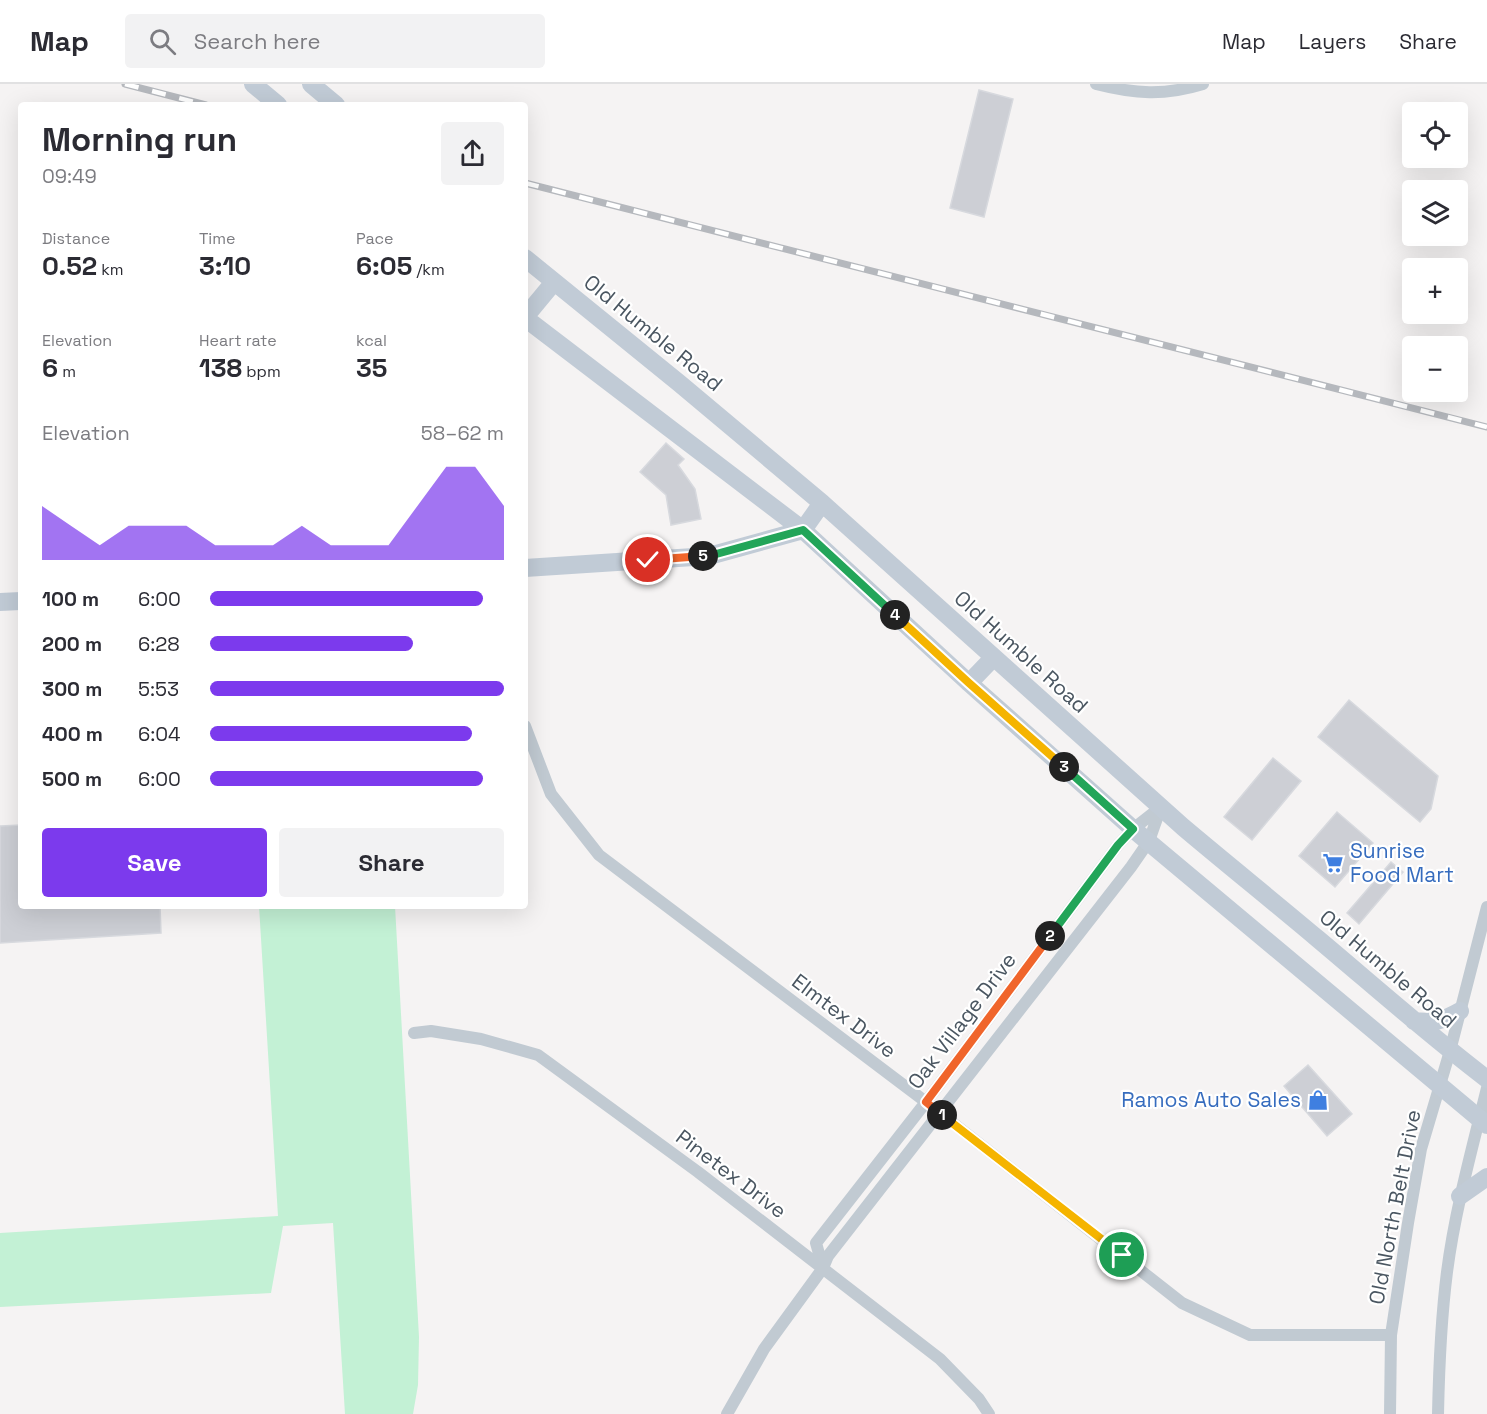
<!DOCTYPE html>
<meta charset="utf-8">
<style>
:root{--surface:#fff;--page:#f2f2f3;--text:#2b2b33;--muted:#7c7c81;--line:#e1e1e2;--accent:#7c3aed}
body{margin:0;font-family:"Space Grotesk",sans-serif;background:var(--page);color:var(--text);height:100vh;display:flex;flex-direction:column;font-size:22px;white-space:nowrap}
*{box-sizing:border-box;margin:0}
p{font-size:20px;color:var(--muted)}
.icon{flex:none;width:33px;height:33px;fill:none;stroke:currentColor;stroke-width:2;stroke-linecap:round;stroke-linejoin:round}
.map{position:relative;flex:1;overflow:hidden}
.side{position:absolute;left:18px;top:18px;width:510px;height:807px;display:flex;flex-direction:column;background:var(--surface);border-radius:6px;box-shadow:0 6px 24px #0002}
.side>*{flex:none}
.fabs{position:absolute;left:1402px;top:18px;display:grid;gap:12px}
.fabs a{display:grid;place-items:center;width:66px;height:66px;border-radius:6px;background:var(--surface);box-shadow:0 6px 24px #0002;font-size:30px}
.pin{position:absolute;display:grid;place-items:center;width:51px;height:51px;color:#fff;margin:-26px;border:3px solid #fff;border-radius:50%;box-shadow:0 2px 6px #0007}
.km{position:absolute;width:30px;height:30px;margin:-15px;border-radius:50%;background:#222;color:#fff;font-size:16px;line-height:30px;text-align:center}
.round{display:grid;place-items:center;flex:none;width:63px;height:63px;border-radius:6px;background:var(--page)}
.headline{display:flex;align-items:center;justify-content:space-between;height:102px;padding:0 24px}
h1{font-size:33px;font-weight:800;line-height:45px}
.metrics{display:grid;grid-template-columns:repeat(3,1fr);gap:9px;height:102px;padding:6px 24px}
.metrics div{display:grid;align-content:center}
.metrics b{font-size:26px;font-weight:800}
.metrics small{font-size:16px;font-weight:400}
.metrics p{font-size:16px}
.chart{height:168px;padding:12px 24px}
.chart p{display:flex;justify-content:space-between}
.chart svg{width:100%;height:108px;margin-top:6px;fill:var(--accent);opacity:.7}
.primary-button{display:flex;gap:12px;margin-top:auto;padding:12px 24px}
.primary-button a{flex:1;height:69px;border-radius:6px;background:var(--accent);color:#fff;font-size:24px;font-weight:800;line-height:69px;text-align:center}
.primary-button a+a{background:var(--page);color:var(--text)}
ul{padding:0 24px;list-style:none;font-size:20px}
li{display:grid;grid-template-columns:96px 72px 1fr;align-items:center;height:45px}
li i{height:15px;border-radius:8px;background:var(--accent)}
header{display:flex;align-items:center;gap:36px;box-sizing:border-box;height:84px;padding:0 30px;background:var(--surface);border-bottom:2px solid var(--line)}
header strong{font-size:28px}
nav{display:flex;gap:33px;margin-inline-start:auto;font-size:21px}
.search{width:420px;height:54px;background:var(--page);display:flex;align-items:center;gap:15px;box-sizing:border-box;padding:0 21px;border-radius:6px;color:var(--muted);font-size:22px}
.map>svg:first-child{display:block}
.green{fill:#c3f1d5}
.building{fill:#cdcfd5;stroke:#d7d9de;stroke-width:1.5}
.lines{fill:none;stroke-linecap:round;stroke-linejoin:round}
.street{stroke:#c1cad2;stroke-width:12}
.secondary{stroke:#c1cbd6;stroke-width:18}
.rail-casing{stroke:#b5b8bd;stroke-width:7}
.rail{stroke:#fff;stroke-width:4.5;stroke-dasharray:14;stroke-linecap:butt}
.split-1-casing{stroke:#fff;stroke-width:12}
.split-2-casing{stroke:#fff;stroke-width:12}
.split-3-casing{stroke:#fff;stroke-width:12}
.split-4-casing{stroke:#fff;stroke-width:12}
.split-5-casing{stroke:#fff;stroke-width:12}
.split-6-casing{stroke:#fff;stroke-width:12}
.split-1{stroke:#f5b400;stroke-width:8}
.split-2{stroke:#f0652b;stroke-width:8}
.split-3{stroke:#22a559;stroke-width:8}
.split-4{stroke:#f5b400;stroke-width:8}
.split-5{stroke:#22a559;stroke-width:8}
.split-6{stroke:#f0652b;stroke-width:8}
.labels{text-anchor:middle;stroke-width:4.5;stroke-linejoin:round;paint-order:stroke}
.street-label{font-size:21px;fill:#4a5661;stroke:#fff}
.shop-label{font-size:21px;fill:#366cbe;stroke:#fff;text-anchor:start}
</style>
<header>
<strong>Map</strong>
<div class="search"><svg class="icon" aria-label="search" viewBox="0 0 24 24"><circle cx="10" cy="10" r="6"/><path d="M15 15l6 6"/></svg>Search here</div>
<nav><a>Map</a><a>Layers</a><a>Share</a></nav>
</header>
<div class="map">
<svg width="1487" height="1330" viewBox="0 0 1487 1330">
<rect width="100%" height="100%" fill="#f5f3f3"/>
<path class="green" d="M259,822H395L419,1253L418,1301L413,1330H345L333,1139L283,1142L271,1209L0,1223V1149L278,1132Z"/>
<path class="building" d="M979,6L1013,15L984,133L950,124Z
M666,359L684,375L678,381L695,405L701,435L671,441L666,411L640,388Z
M1349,616L1438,692L1431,725L1420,738L1318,653Z
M1273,674L1301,697L1252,756L1224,733Z
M1337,728L1373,759L1335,803L1299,772Z
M21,741V822H160L161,849L0,859V742Z
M1391,778L1403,788L1359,840L1347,829Z
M1308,981L1352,1030L1327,1052L1284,1002Z"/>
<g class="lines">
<path class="street" d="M1096,0C1135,10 1164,12 1203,0
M525,642L551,710L599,771L926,1018L1182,1219L1250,1251H1391
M414,949L431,947L481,955L538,971L698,1088L940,1275L979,1315L989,1330
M823,1184L816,1159L926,1018L1118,761L1133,745L1161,723
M727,1330L764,1265L823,1184L828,1172L1131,783L1149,757L1161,723
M1390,1330L1391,1251L1408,1139L1421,1065L1450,967L1487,823
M1438,1330C1439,1282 1441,1235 1447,1188C1455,1126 1472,1065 1487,1004"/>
<path class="secondary" d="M253,0L278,21
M311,0L336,21
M525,174L679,299L822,419L1183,743C1228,781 1273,817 1318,855C1374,902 1429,951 1487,995
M525,233L554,198
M525,234L803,446L969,599L1133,745L1487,1041
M525,484L709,472L803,446L822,419
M0,518L21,517
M969,599L993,574
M1414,937C1435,939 1442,937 1460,927
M1460,1112L1487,1093"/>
<g class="rail-casing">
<path id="rail" d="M125,0L206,21
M525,99L1487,343"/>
</g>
<use href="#rail" class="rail"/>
</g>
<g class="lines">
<g class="split-1-casing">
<path id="split-1" d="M942,1031L1122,1171"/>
</g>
<g class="split-2-casing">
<path id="split-2" d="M942,1031L926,1018L1050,852"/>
</g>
<g class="split-3-casing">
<path id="split-3" d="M1050,852L1118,761L1133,745L1064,683"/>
</g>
<g class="split-4-casing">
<path id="split-4" d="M895,531L969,599L1064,683"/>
</g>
<g class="split-5-casing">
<path id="split-5" d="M703,472H709L803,446L895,531"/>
</g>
<g class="split-6-casing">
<path id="split-6" d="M648,476L703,472"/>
</g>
<use href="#split-1" class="split-1"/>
<use href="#split-2" class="split-2"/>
<use href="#split-3" class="split-3"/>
<use href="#split-4" class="split-4"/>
<use href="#split-5" class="split-5"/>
<use href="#split-6" class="split-6"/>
</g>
<defs>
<g id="supermarket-bare" transform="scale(1.62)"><path d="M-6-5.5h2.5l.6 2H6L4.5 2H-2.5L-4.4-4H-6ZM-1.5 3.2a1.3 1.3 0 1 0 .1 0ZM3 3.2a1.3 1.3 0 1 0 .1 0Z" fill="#3f7fe0" stroke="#fff" stroke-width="2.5" paint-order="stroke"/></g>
<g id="shop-bare" transform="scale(1.62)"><path d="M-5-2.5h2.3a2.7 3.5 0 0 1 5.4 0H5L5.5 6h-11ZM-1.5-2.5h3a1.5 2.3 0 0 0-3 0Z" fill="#3f7fe0" stroke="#fff" stroke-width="2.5" paint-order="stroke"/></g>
</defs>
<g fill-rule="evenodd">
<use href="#supermarket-bare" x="1333" y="779"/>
<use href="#shop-bare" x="1318" y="1016"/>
</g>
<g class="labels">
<g class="street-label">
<text transform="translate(653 249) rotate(39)" y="7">Old Humble Road</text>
<text transform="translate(1021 568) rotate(42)" y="7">Old Humble Road</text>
<text transform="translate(1388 885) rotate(40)" y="7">Old Humble Road</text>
<text transform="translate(844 932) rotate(37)" y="7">Elmtex Drive</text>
<text transform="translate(962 937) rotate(-53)" y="7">Oak Village Drive</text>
<text transform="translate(731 1090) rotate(37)" y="7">Pinetex Drive</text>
<text transform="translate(1395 1123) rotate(-79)" y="7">Old North Belt Drive</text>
</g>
<g class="shop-label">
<text x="1350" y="774">Sunrise<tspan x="1350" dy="24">Food Mart</tspan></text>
<text x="1301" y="1023" text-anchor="end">Ramos Auto Sales</text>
</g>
</g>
</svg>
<div class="fabs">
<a><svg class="icon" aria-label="locate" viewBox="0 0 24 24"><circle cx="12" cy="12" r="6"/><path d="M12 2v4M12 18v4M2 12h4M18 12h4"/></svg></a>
<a><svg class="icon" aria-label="layers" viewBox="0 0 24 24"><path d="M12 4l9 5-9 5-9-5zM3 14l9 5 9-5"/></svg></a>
<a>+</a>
<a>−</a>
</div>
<div class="pin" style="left:1122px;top:1171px;background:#1e9e55"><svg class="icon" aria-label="arrive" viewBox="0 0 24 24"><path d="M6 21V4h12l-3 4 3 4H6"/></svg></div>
<div class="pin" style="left:648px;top:476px;background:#d93025"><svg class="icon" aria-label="check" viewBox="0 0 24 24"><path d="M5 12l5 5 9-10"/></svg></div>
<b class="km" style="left:942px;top:1031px">1</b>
<b class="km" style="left:1050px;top:852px">2</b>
<b class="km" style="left:1064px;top:683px">3</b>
<b class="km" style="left:895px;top:531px">4</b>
<b class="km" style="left:703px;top:472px">5</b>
<section class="side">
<div class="headline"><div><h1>Morning run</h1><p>09:49</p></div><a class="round"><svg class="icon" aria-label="share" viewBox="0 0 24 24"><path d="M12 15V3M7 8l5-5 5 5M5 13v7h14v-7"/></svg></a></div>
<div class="metrics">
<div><p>Distance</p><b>0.52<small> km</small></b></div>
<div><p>Time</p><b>3:10</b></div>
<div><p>Pace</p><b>6:05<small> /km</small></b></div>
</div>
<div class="metrics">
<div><p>Elevation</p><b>6<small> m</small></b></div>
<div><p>Heart rate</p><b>138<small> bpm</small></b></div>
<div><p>kcal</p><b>35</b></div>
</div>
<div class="chart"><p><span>Elevation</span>58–62 m</p>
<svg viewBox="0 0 160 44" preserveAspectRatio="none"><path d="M0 44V22L10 30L20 38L30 30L40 30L50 30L60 38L70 38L80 38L90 30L100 38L110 38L120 38L130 22L140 6L150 6L160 22V44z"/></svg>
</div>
<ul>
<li><b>100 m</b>6:00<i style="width:93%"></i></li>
<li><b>200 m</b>6:28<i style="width:69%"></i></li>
<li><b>300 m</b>5:53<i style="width:100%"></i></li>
<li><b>400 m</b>6:04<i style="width:89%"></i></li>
<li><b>500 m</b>6:00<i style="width:93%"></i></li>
</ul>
<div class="primary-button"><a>Save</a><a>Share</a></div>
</section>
</div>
